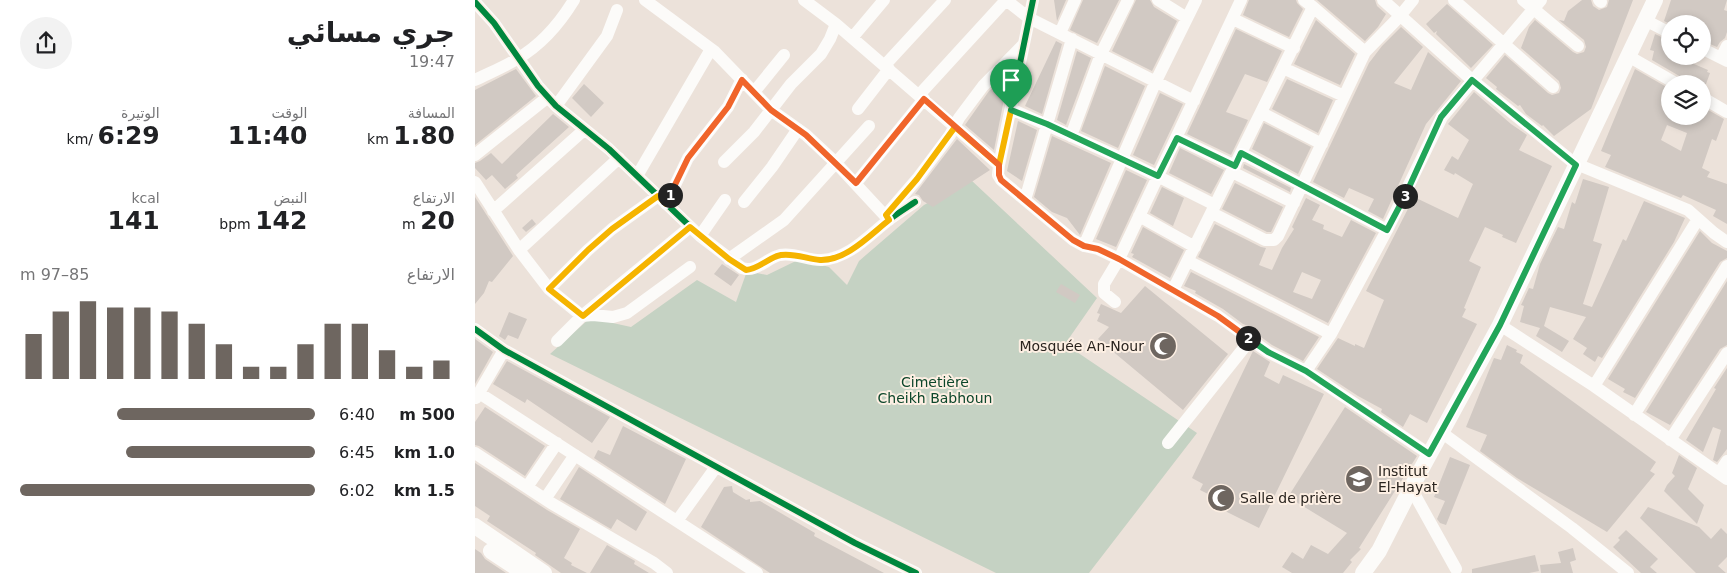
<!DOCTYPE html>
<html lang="ar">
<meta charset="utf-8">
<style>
:root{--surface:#fff;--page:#f2f2f2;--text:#202124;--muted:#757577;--accent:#6e6660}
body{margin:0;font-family:"DejaVu Sans","Noto Sans Arabic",sans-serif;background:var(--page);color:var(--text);direction:rtl;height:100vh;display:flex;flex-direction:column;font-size:19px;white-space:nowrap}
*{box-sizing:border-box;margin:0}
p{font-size:16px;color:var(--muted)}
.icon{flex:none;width:28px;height:28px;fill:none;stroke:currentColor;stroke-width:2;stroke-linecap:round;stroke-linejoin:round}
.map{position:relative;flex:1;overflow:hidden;direction:ltr}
.details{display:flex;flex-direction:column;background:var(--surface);width:475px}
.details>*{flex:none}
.buttons{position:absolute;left:1186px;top:15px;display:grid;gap:10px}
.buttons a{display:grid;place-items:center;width:50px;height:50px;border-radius:50%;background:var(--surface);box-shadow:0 2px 8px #0003;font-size:25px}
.pin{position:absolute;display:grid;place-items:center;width:42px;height:42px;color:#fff;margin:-51px -21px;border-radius:50% 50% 50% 0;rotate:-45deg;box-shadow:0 0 5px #0007}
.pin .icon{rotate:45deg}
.km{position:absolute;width:25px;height:25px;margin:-12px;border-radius:50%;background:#222;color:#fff;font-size:14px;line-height:25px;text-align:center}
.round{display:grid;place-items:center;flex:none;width:52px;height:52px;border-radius:26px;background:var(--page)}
.overview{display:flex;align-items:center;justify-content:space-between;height:85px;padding:0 20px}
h1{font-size:28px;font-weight:600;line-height:38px}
.metrics{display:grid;grid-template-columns:repeat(3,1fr);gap:8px;height:85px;padding:5px 20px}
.metrics div{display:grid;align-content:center}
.metrics b{font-size:25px;font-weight:600}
.metrics small{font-size:14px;font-weight:400}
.metrics p{font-size:14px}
.chart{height:140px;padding:10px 20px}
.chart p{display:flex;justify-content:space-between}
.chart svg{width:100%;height:90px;margin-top:5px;stroke:var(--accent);stroke-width:6}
ul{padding:0 20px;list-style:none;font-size:16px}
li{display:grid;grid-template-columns:80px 60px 1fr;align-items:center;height:38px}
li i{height:12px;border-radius:6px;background:var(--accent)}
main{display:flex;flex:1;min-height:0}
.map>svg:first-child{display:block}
.green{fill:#c5d2c3}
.building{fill:#d1c9c3;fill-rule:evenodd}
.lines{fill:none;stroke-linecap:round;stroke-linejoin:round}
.minor{stroke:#fcfbf9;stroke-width:12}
.major{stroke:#fcfbf9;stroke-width:16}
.cycleway-casing{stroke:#fdefe3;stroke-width:9}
.cycleway{stroke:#00873e;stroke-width:6}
.split-1-casing{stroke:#fff;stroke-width:10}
.split-2-casing{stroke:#fff;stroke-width:10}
.split-3-casing{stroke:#fff;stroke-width:10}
.split-4-casing{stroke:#fff;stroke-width:10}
.split-1{stroke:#f5b400;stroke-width:6}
.split-2{stroke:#f0652b;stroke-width:6}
.split-3{stroke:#22a559;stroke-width:6}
.split-4{stroke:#22a559;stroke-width:6}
.labels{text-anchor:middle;stroke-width:4;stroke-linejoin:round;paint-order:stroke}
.poi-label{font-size:14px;fill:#2a241f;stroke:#fdefe3;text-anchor:start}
.park-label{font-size:14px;fill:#0c462a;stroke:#fdefe3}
</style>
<main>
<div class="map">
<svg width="1252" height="573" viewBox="0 0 1252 573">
<rect width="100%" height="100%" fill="#ece2da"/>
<path class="green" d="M496,180L622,298L590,344L722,433L614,573H521L75,354L115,318L156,327L222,280L261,302L272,271L292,275L325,259L354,267L372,285L384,261L449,205Z"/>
<path class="building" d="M579,0H591L582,21Z
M608,0H644L622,43L595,30Z
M661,0H675L679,7L702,21L677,71L637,51Z
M774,0H821L822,3L828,9L814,37L768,15Z
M842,0H900L902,6L911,14L903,27L890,41Z
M1107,0H1116L1118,6L1124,10L1132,7L1134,0H1158L1116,109L1079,136L1068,125L1067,126L1051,114L1045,105L1043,106L1021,89L1022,87L1011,78L1030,55L1073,93L1077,95L1084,93L1086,88L1084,81L1046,48L1054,27L1060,20L1098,52L1102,54L1109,52L1111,47L1109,40L1084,20L1089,21L1093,11Z
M1196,0H1252L1249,10L1252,11V32L1250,38L1245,42L1242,47L1228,41V24H1195L1189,21Z
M972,4L1018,45L996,68L961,34L962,31L959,33L951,24Z
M841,20L880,54L865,85L819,64Z
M926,27L948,47L919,83L936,90L953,52L986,81L951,124L908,219L893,211L899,199L874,188L869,198L838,182L894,63L907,46Z
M761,29L807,51L792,82L770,74L751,112L773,120L756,155L712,134Z
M1180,34L1195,41V56H1221L1219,64L1233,70L1232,72L1235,73L1231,84H1210L1206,77L1177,60L1179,51L1175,50Z
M581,41L587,44L567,114L550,106Z
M602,51L616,58L591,125L582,120Z
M630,66L670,86L643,148L606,131Z
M41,69L61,96L0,145V90Z
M1160,69L1195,89V116H1228V107L1249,119L1241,141L1237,139L1227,168L1235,172L1232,177L1252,184V224L1238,216L1241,210L1208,195L1206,198L1130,167L1136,155L1126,151ZM1192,125L1212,133L1206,151L1186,140Z
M533,74L532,84L519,150L490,125L514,91Z
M812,79L858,100L843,133L797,109Z
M109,84L129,103L116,117L97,98Z
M999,92L1036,124L1052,135L1044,150L1077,166L1041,243L1027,237L1028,235L1010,227L994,261L1006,267L989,308L991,309L987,317L1002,324L952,423L935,414L928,427L906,412L907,409L883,396L842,369L863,338L880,346V344L889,348L909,300L891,291L939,197L983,218L998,184L980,173L979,175L969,170L977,156L983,160L994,140L973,124Z
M685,93L708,104L679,165L658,155Z
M78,114L94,127L41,175L43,178L30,189L17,175L11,180L0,168V163L5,161L16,153L27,164Z
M543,121L562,130L547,181L532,171Z
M789,123L836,147L823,174L777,149Z
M577,136L636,163L605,235L592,218L577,212L559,197Z
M482,139L515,170L458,207L448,201L444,195L440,194Z
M705,148L749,170L736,194L694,173Z
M769,164L816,188L815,192L768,168Z
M651,170L672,180L641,247L621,239Z
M1108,179L1134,187L1118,241L1127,244L1108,304L1117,307L1148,239L1151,241L1169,201L1210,218L1199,242L1127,358L1123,356L1120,362L1108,354L1112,348L1098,339L1111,317L1075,307L1069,326L1094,341L1087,352L1061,336L1065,328L1045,322L1049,306L1046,305L1048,301L1054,288L1058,289L1065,264L1083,227L1089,229L1097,202L1100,204Z
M760,183L808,207L796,232H792L747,209Z
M687,187L709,198L698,226L675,213Z
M0,197L38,256L17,282L14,281L9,293L0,304Z
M831,198L845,205L837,220L849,225L848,229L867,237L876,220L901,233L853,323L723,257L740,224L786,247L791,248L784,265L797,270L807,248L819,229L817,227ZM827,272L846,280L837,299L818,292Z
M57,219L61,224L51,232L47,228Z
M668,227L709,250L695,278L657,257L659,254L656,253Z
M1225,231L1237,243L1252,251V258L1245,262L1160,398L1148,392L1150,389L1133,379Z
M247,264L264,275L256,286L239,274Z
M716,272L844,337L828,361L797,345L775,329L776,327L768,324L748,309L720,293L721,291L709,286Z
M1252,281V345L1245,349L1195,425L1171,412Z
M586,284L605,295L600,303L581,292Z
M670,286L753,354L708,410L623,339L634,327L622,321L625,314L622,313L626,304L646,313Z
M34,312L52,319L43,339L33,335L30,340L24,336Z
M0,339L18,352L0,384Z
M1032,345L1042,350L1041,352L1048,355L1045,363L1181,462L1175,471L1180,474L1132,532L1042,478L1005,451L1012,435L991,427L1019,358L1026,360Z
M778,351L795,362L789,376L804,384L808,375L849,394L784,528L740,506L743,499L725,490L728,484L717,478Z
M32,361L135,417L117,443L52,399L50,403L18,384Z
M1252,368V449L1242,462L1238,460L1246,430L1238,427L1228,452L1211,440L1241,389L1239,388Z
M10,407L70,446L50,476L4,446L0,445V422Z
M870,407L942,456L884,548L886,549L875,560L877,562L868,573H817L807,567L817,552L828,559L836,545L853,554L872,533L813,497Z
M148,426L211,459L190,504L119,458L123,450L135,455Z
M1204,455L1222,468L1213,489L1229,505L1222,524L1189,491L1192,485L1200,476L1197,473Z
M975,457L995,465L971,525L965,523L962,519L970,501L959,497Z
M0,463L72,510L105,529L89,558L97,563L96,565L112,573H86L60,555L61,553L12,521L15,516L0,506Z
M104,467L172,512L161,531L142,519L136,529L85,499Z
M257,486L258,492L271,500L275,499V502L285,501L340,533L339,536L409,573H295L226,527L249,487Z
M1173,507L1224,527L1236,539L1246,528L1252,534V557L1243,566L1251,573H1221L1165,518Z
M1151,530L1183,559L1175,567L1182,573H1166L1138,547L1145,540L1143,538Z
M132,545L160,561L159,564L174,573H115Z
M1098,548L1101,560L1095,562L1098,573H1066L1065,565L1086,563L1083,552Z
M0,549L6,553L10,559L31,573H0Z
M1060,555L1064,571L1054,573H997V569Z"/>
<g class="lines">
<path class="minor" d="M170,0L239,51L296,110L331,135L361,163L414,220
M329,0L361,24L524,165
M531,0L554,18L719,101
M558,0L524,165L523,175L526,180L598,240L609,246L623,249L644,259L743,316L793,352L831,371L954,454
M683,0L712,18
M908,0L997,80L1099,163L1213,210L1239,233L1252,242
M979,0L1078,87
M1048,0L1103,46
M1124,0L1126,2
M0,2L19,23L63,86L81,106L134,149L225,236L267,268C281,273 292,258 305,255C320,252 333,261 347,260C375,258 394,235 415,219C423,213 431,208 440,202
M838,7L890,52
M758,19L819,48
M1170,20L1195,33
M585,33L600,0
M377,38L409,0
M1252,46L1246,58L1252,61
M1228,49L1246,58
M1153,56L1202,84
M410,65L470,0
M808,68L869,96
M0,80C14,73 29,67 42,59C66,45 85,23 99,0
M279,92L309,55
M444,95L531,0
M1228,98L1252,112
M81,106L132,36L142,10
M383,109L414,69
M536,109L648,159L740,205
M787,113L847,144
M596,136L626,54L653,0
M702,138L760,166
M766,153L912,230
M0,155L73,97
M249,162L279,132L316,84L346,54L355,39L361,24
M757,172L819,203
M162,176L236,49
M0,182L44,250L74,289L107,316L215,227
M381,183L449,99
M550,200L597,39
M269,202L297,167L323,129
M191,204L213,158L253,107L267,79
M18,211L109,130
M737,213L790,240H799L803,236L890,52L925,16L938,0
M411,215L442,179L475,135L484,118L508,86L549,44
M664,216L720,247
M225,236L250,200
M609,246L681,81L721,0
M44,250L144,158
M254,259L309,220L394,126
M713,261L856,334
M74,289L113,250L137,229L183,196
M698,290L838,7L829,0
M640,302L629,293V284L644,259L766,0
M1025,325L1119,386L1252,479
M0,329L29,350L380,543L441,573
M82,341L107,316L118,315L138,317L152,313L215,267
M831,371L856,334L912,230L967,117L1066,0
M1119,386L1223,219
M4,393L282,573
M1,398L29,350
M1159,415L1252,266
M966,432L1097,528L1153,573
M1195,440L1252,353
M693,443L776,339
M0,453L76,503L179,563L192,573
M1244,473L1252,461
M52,487L82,443
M936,488L981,569
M70,499L100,455
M202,521L241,467"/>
<path class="major" d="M0,526L69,573
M16,551L49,573
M888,573L904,551L936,488L1025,325L1180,0"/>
<g class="cycleway-casing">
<path id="cycleway" d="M558,0L524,165L523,175L526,180L598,240L609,246L623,249L644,259L743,316L793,352L831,371L954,454
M0,2L19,23L63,86L81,106L134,149L225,236L267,268C281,273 292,258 305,255C320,252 333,261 347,260C375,258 394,235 415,219C423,213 431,208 440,202
M0,329L29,350L380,543L441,573"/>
</g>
<use href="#cycleway" class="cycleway"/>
</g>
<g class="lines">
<g class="split-1-casing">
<path id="split-1" d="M195,195L191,204L183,196L137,229L113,250L74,289L108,316L215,227L254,259L271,270C284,269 294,257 306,255C320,253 332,259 345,260C371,261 395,235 414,220L411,215L442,179L480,127L524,165L536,110"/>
</g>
<g class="split-2-casing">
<path id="split-2" d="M195,195L213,158L253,107L267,80L296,110L331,135L381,183L449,99L524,165V175L526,180L598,240L609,246L623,249L644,259L743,316L773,338"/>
</g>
<g class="split-3-casing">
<path id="split-3" d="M773,338L793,352L831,371L954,454L1025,325L1101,165L997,80L966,117L930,196"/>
</g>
<g class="split-4-casing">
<path id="split-4" d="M536,110L572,124L683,176L702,138L760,166L766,153L912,230L930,196"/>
</g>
<use href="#split-1" class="split-1"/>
<use href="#split-2" class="split-2"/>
<use href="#split-3" class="split-3"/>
<use href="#split-4" class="split-4"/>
</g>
<defs>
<g id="mosque-disc" transform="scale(1.4375)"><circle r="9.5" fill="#6e6660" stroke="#fdefe3"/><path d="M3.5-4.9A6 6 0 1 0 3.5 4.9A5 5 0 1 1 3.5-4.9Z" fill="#fff"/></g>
<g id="university-disc" transform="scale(1.4375)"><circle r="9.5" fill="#6e6660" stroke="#fdefe3"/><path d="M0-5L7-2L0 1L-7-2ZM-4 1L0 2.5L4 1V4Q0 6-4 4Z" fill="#fff"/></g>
</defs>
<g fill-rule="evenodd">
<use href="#mosque-disc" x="688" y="346"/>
<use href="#university-disc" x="884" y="479"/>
<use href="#mosque-disc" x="746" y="498"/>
</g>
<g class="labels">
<g class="poi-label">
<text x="669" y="351" text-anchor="end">Mosquée An-Nour</text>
<text x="903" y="476">Institut<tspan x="903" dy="16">El-Hayat</tspan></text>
<text x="765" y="503">Salle de prière</text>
</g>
<g class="park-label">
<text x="460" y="387">Cimetière<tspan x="460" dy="16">Cheikh Babhoun</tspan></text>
</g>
</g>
</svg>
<div class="buttons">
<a><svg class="icon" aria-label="locate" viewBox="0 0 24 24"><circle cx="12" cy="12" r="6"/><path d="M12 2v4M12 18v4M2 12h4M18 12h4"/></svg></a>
<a><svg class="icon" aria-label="layers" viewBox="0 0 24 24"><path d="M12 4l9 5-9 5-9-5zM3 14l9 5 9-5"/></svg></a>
</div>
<div class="pin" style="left:536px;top:110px;background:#1e9e55"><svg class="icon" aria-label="arrive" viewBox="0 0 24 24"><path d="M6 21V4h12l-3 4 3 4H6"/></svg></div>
<b class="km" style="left:195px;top:195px">1</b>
<b class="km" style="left:773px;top:338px">2</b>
<b class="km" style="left:930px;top:196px">3</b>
</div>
<section class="details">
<div class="overview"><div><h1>جري مسائي</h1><p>19:47</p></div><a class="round"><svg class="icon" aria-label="share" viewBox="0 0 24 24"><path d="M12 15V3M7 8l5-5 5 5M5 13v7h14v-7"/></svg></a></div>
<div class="metrics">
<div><p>المسافة</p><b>1.80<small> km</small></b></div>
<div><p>الوقت</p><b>11:40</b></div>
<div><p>الوتيرة</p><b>6:29<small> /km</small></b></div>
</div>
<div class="metrics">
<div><p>الارتفاع</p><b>20<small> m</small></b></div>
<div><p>النبض</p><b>142<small> bpm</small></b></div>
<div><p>kcal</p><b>141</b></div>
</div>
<div class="chart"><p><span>الارتفاع</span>85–97 m</p>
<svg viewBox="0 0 160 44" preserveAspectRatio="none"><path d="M5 44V22M15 44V11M25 44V6M35 44V9M45 44V9M55 44V11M65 44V17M75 44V27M85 44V38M95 44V38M105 44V27M115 44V17M125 44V17M135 44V30M145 44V38M155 44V35"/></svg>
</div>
<ul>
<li><b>500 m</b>6:40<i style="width:67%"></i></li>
<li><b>1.0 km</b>6:45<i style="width:64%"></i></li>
<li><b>1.5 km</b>6:02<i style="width:100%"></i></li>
</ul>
</section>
</main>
